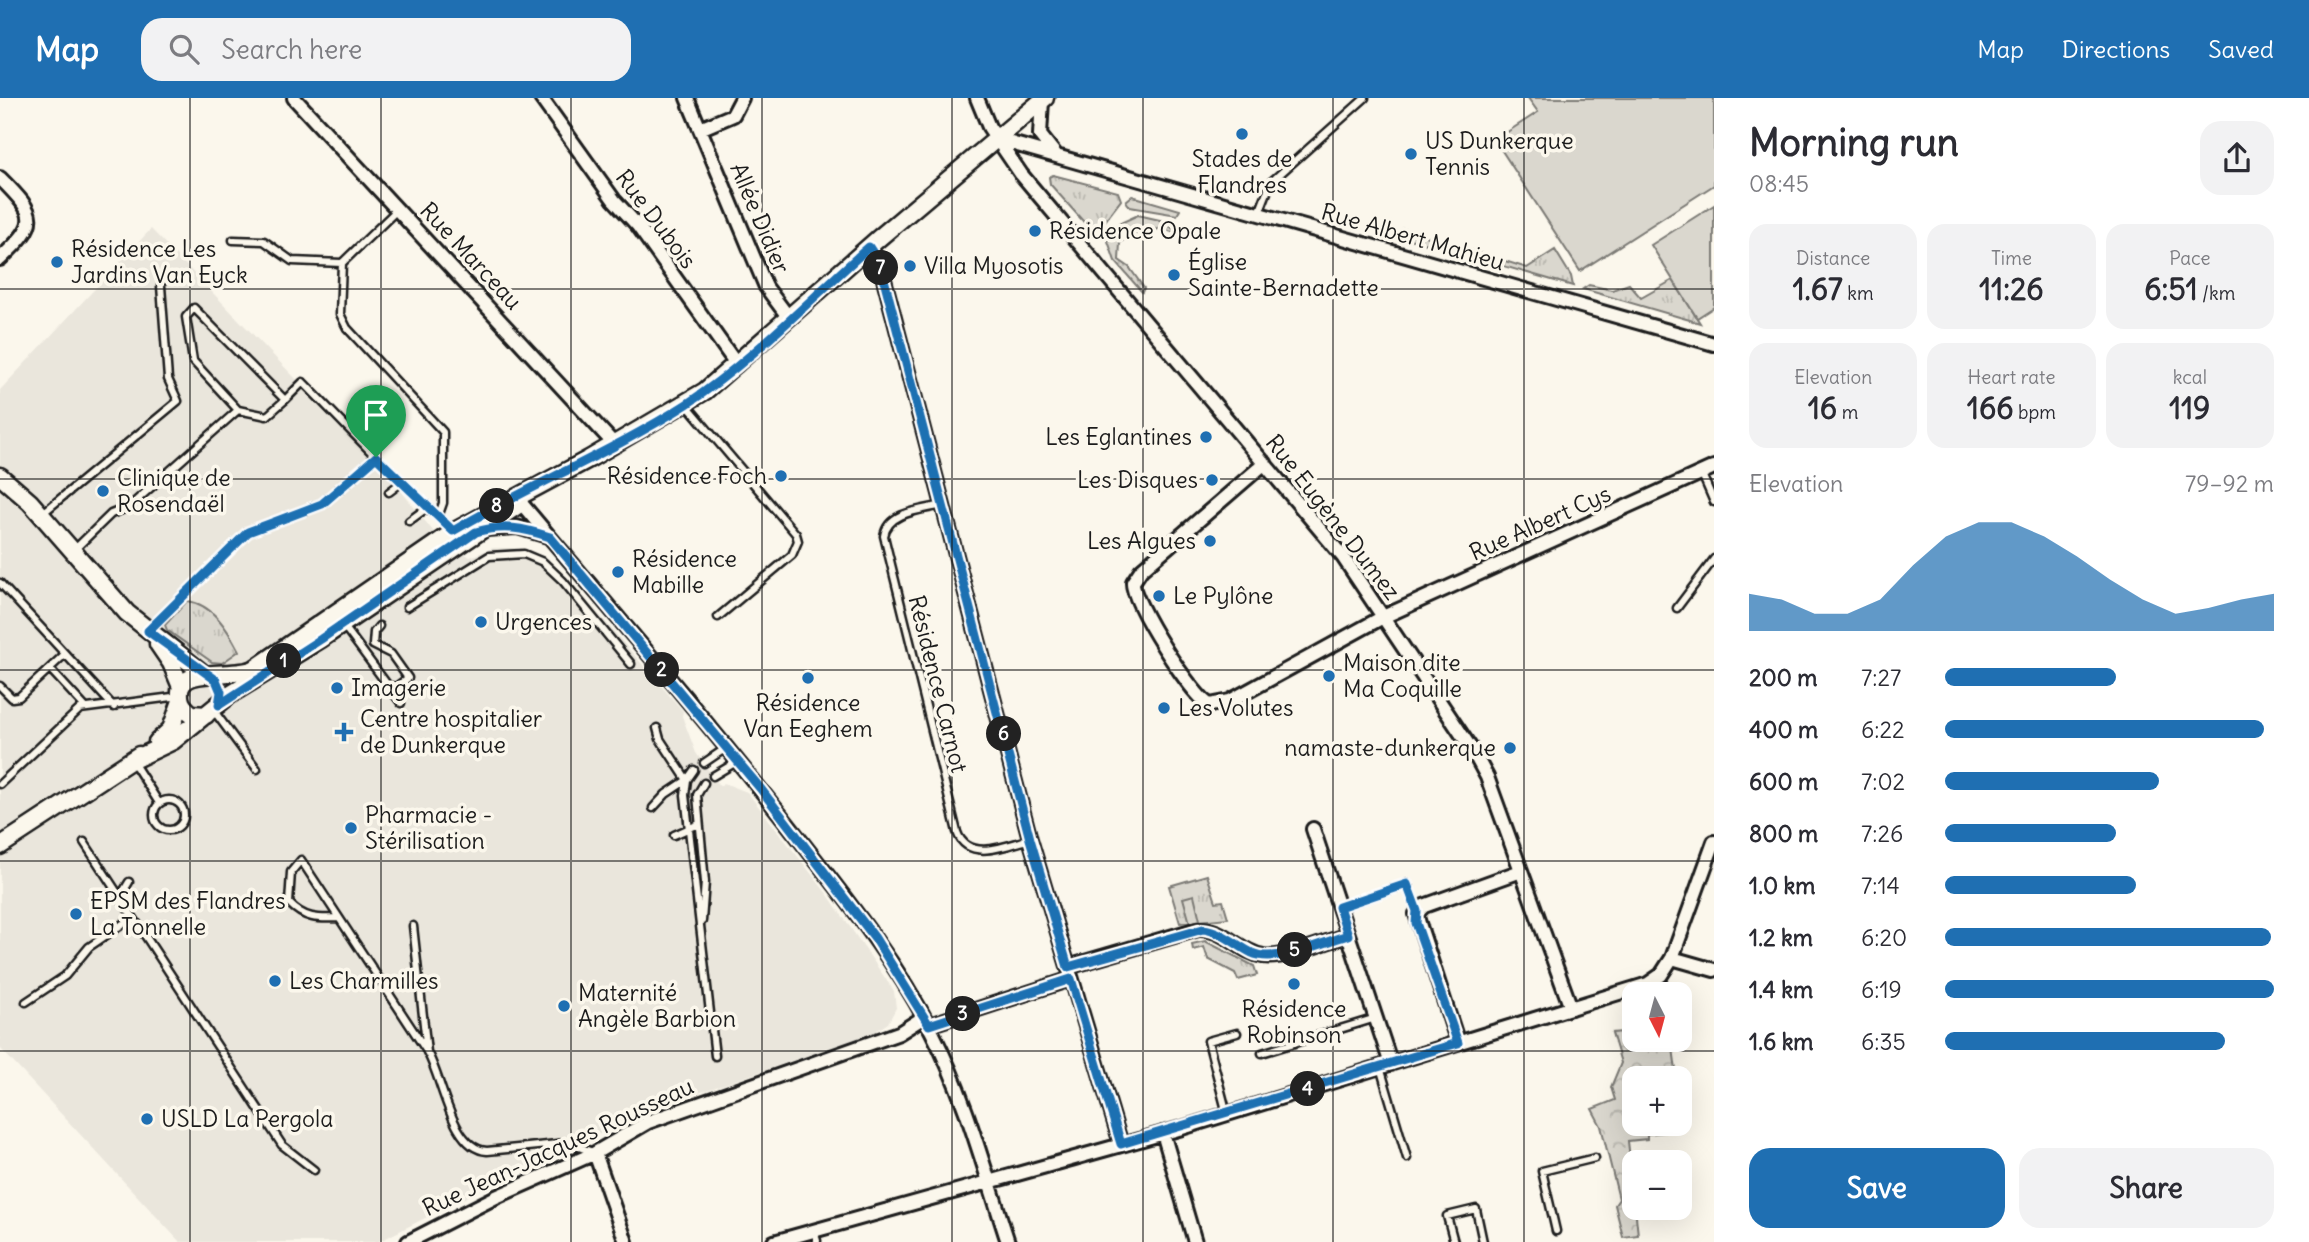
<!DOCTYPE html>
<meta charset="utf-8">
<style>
:root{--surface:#fff;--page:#f2f2f3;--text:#2b2b33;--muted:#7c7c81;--accent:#1f6fb2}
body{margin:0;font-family:Delius,sans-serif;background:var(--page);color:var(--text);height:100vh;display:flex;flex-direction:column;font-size:26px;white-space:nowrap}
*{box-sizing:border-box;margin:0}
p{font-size:23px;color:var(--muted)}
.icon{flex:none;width:38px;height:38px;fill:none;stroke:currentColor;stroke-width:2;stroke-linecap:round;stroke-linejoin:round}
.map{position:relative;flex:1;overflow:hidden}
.details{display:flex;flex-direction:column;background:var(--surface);width:595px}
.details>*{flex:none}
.needle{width:46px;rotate:174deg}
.buttons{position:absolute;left:1622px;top:884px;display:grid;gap:14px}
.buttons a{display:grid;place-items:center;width:70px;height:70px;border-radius:14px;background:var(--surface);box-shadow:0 7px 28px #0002;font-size:35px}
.pin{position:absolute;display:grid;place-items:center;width:60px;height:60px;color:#fff;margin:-72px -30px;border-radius:50% 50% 50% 0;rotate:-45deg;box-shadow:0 0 7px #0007}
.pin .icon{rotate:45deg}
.km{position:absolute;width:35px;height:35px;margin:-18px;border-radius:50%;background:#222;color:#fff;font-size:19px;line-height:35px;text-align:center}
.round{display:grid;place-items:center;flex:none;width:74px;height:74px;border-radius:21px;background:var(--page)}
.overview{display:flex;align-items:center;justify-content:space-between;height:119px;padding:0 35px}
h1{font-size:38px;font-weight:700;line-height:52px}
.metrics{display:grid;grid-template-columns:repeat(3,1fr);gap:10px;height:119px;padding:7px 35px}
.metrics div{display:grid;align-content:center;border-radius:18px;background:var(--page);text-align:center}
.metrics b{font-size:30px;font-weight:700}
.metrics small{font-size:19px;font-weight:400}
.metrics p{font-size:19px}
.chart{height:196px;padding:14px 35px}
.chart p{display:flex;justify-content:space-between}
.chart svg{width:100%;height:126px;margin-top:7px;fill:var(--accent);opacity:.7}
.action{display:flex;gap:14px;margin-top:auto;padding:14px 35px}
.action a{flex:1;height:80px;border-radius:21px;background:var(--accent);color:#fff;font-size:28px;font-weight:700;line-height:80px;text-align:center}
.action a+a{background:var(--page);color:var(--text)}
ul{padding:0 35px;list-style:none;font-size:23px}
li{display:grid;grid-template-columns:112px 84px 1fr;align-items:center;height:52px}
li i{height:18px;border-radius:9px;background:var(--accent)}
header{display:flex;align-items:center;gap:42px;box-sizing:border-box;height:98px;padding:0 35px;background:var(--accent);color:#fff}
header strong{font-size:33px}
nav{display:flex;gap:38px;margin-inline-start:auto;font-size:24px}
.search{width:490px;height:63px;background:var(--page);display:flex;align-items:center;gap:18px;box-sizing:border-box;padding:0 24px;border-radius:21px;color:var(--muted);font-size:26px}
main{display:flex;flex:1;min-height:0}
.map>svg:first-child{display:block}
.built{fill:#eae6dc}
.grass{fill:url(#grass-tufts);stroke:#7b7a75;stroke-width:2}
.forest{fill:url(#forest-crowns);stroke:#7b7a75;stroke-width:2}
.pitch{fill:#dad7ce;stroke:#7b7a75;stroke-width:2}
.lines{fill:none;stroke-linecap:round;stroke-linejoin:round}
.service-casing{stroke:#1c1c1c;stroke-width:11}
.minor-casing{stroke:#1c1c1c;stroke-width:18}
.tertiary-casing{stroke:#1c1c1c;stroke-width:21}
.service{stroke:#fbf7ec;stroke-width:6}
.minor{stroke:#fbf7ec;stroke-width:12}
.tertiary{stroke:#fbf7ec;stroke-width:16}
.route-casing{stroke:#fff;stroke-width:14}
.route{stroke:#1f6fb2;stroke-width:9}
.grid{fill:none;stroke:#1c1c1c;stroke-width:2;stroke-opacity:0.55}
.poi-dot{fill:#1f6fb2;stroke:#fbf7ec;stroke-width:2.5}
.labels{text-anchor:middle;stroke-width:7;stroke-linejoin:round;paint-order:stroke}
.poi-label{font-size:23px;fill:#1c1c1c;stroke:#fbf7ec;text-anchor:start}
.street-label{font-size:23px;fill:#1c1c1c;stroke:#fbf7ec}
</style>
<header>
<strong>Map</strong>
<div class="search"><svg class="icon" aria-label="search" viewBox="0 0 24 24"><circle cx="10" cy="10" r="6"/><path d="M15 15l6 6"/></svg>Search here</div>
<nav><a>Map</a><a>Directions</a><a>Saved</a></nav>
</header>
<main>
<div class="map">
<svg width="1714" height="1144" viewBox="0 0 1714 1144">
<defs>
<pattern id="grass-tufts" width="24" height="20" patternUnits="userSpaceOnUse" patternTransform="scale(1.75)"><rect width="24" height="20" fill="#dad7ce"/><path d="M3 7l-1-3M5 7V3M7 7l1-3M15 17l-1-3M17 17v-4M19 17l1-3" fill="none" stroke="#bab8b0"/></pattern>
<pattern id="forest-crowns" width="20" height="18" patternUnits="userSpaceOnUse" patternTransform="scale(1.75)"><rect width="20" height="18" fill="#dad7ce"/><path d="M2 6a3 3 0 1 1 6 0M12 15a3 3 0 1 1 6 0" fill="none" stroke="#bab8b0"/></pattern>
</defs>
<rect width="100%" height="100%" fill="#fbf7ec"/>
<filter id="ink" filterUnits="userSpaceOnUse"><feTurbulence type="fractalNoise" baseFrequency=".0143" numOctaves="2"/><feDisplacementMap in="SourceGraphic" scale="14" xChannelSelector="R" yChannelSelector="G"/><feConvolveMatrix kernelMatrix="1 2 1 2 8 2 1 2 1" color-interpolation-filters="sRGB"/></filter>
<g filter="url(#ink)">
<path class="built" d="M151,131L386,374L437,438L470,459L493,450H515L541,458L561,473L683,613L682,618L696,655L720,688L724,685L747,694L828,797L894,893L896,910L888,925L873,935L678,1002L533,1065L378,1144H180L0,950V292Z"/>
<path class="grass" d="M1053,77L1118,94L1121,102L1099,131H1090L1050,86L1049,79Z
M1132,98L1180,112L1177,117L1130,109L1126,103Z
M1138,117L1164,123L1180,137C1160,127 1136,130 1120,145L1119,162L1129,169L1144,190L1142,194L1115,163L1108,143L1114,128Z
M1403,131L1527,170L1555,152L1571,178L1573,188L1406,140L1401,136Z
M1673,182L1700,225L1583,191L1589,187L1612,192L1629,186L1641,200Z
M187,503C213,506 228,532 239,553L222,565L212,564L167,532L165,527Z
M1207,777L1216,804L1223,803L1228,820L1180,825L1169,788Z
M1205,843L1254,868L1257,877L1238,882L1235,875L1208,861L1204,849L1193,852L1192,846Z"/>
<path class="forest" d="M1194,797L1200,822L1190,825L1183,800Z
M1634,933V942H1649L1673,950L1677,980H1634V1026H1680V1012L1682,1032L1647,1036V1041L1628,1043L1638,1137L1623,1139L1615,1107L1619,1101L1601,1028L1592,1011L1615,1002L1611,989L1621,965L1612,935Z"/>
<path class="pitch" d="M1528,0H1714V87L1580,173L1495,42L1538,14Z
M1714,107V209L1697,220L1651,147Z"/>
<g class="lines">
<g class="service-casing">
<path id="service" d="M397,112L342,165L340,216L347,230L443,334V405L438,419
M1259,115L1271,84L1365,0
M233,142L264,143L292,163L342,165
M285,302L303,284L376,359
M686,306L796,436L798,443L792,457L718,519
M1701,374L1714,404
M389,394L402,384L452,432
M943,407C923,412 888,413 884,438L957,734C968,765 1008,747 1030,741
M43,415L178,303L168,281L161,188
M409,423L428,409
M74,452L111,416L129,409L238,312L193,263L186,219L194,210L285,302L267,318L238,312
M0,485L114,609
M407,509L489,458L524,456L543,464L563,483L631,566
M1677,510L1714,461
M343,527L401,605
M379,528L374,534L373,547L391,556L408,580L396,589L387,587
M149,532L248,434L322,406L376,359L402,384
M50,571L85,609
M0,588L12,600L19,599L65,556
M214,613L257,671
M133,664L159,705
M704,665L726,650
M694,672L687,682L685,697L715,958
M713,678L738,663
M0,686L80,611L180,598
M154 717a15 15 0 1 1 30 0a15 15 0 1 1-30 0Z
M653,710L666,696L687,682L660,641L657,630
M674,737L699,726
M84,744L282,1047L314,1072
M120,799L129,784
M1340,809L1407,786L1417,813
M338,820C318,821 304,821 289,805L291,774L301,762L426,952
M702,823L705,784L697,697L704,685
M413,828L427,954C443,981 451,1051 487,1053L567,1045L593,1054
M26,904L65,878L89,849L133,819
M1262,955L1376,920
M1380,969L1407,1060
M1227,1016L1208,943L1237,935
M814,1132L817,1143
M1556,1133L1542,1073L1595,1060
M1454,1144L1447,1118L1476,1111L1483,1144"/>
</g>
<g class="minor-casing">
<path id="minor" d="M294,0L615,347
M541,0L614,102L638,128L737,267
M687,0L766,189L789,220
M977,0L989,29L1021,76L1343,459L1474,655L1487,679L1571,910
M1042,2L1040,37L1055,56
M700,31L733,17L742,0
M997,41L1714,246
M0,80C38,118 40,124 0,161
M869,149L880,166L1030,741L1121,1046
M1265,365L1141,472L1133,484C1131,503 1193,600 1210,607L1230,603L1383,519L1714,369
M516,399C610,511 707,622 797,738C846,801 896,863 932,934C966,1000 985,1074 1008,1144
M486,431L517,429L547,438
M1313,731L1391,966
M1672,860L1714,872
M1068,869L1198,831C1223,829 1239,854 1263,858C1284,862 1327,843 1348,837
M929,927L1071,881
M1458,945L1416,816L1424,808L1521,773
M1163,1035L1195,1144
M595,1055L626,1144
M408,1144L496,1099L595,1055L648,1024L899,935L924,919
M774,1144L1182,1030L1648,886L1661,877L1672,860L1714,744"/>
</g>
<g class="tertiary-casing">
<path id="tertiary" d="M0,378L30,404L127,515L204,576
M158,546L171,565L181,589
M206,617L192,616C185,611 180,606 180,598C177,566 233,581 254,571L453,434L589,361L705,293L879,140L1045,0
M157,644L171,631L181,603
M131,663L173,643L231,596L321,541L520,406
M0,748L139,657"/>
</g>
<use href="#service" class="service"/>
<use href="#minor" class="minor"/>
<use href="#tertiary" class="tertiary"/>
</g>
</g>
<g class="lines" filter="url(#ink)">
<g class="route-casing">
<path id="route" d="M869,149L880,166L1030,741L1068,869L1203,831C1222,833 1236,847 1252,855C1275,866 1324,844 1348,837L1339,809L1407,786L1417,813L1416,825L1458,945L1121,1046L1071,881L929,927L875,840L760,690L550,439C523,430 503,426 476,434L321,541L219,607L221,594L216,582L148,533L248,434L322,406L376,359L453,433C529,388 612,354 687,306C753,262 810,201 869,149Z"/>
</g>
<use href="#route" class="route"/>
</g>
<path class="grid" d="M190,0V1144M381,0V1144M571,0V1144M762,0V1144M952,0V1144M1143,0V1144M1333,0V1144M1524,0V1144M0,191H1714M0,381H1714M0,572H1714M0,763H1714M0,953H1714"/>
<g class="poi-dot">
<circle cx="1242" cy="36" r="7"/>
<circle cx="1411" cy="56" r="7"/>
<circle cx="1035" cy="133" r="7"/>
<circle cx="57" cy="164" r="7"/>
<circle cx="910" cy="168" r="7"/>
<circle cx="1174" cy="177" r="7"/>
<circle cx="1206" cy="339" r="7"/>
<circle cx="781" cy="378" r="7"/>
<circle cx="1212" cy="382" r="7"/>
<circle cx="103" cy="393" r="7"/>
<circle cx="1210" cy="443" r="7"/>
<circle cx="618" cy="474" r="7"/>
<circle cx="1159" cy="498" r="7"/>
<circle cx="481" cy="524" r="7"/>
<circle cx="1329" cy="578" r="7"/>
<circle cx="808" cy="580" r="7"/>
<circle cx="337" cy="590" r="7"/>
<circle cx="1164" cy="610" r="7"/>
<path d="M340.5 623.5h7v7h7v7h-7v7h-7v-7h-7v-7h7z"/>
<circle cx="1510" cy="650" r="7"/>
<circle cx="351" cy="730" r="7"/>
<circle cx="76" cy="816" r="7"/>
<circle cx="275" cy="883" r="7"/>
<circle cx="1294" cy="886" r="7"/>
<circle cx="564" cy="908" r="7"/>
<circle cx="147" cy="1021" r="7"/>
</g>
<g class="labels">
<g class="poi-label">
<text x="1425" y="51">US Dunkerque<tspan x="1425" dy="26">Tennis</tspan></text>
<text x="1242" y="69" text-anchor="middle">Stades de<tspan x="1242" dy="26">Flandres</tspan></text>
<text x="1049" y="141">Résidence Opale</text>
<text x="71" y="159">Résidence Les<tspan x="71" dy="26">Jardins Van Eyck</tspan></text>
<text x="1188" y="172">Église<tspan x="1188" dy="26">Sainte-Bernadette</tspan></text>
<text x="924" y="176">Villa Myosotis</text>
<text x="1192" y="347" text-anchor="end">Les Eglantines</text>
<text x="767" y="386" text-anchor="end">Résidence Foch</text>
<text x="117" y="388">Clinique de<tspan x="117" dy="26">Rosendaël</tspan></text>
<text x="1198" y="390" text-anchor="end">Les Disques</text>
<text x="1196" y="451" text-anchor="end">Les Algues</text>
<text x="632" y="469">Résidence<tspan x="632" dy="26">Mabille</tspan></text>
<text x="1173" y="506">Le Pylône</text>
<text x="495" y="532">Urgences</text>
<text x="1343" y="573">Maison dite<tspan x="1343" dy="26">Ma Coquille</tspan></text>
<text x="351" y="598">Imagerie</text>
<text x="808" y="613" text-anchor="middle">Résidence<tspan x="808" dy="26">Van Eeghem</tspan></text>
<text x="1178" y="618">Les Volutes</text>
<text x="360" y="629">Centre hospitalier<tspan x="360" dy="26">de Dunkerque</tspan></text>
<text x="1496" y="658" text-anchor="end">namaste-dunkerque</text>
<text x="365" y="725">Pharmacie -<tspan x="365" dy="26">Stérilisation</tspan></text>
<text x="90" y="811">EPSM des Flandres<tspan x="90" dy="26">La Tonnelle</tspan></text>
<text x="289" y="891">Les Charmilles</text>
<text x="578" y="903">Maternité<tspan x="578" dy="26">Angèle Barbion</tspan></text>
<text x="1294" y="919" text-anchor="middle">Résidence<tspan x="1294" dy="26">Robinson</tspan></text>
<text x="161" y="1029">USLD La Pergola</text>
</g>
<g class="street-label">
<text transform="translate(760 120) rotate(67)" y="8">Allée Didier</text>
<text transform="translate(656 121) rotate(53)" y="8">Rue Dubois</text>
<text transform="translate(1413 139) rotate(16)" y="8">Rue Albert Mahieu</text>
<text transform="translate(471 158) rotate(47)" y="8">Rue Marceau</text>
<text transform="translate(1333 419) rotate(52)" y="8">Rue Eugène Dumez</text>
<text transform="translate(1540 425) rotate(-24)" y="8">Rue Albert Cys</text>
<text transform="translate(938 586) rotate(76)" y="8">Résidence Carnot</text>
<text transform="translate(558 1049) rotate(-25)" y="8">Rue Jean-Jacques Rousseau</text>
</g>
</g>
</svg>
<div class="buttons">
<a><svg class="needle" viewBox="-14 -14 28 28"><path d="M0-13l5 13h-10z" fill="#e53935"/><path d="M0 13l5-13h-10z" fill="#7c7c81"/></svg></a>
<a>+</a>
<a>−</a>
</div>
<div class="pin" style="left:376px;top:359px;background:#1e9e55"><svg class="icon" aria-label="arrive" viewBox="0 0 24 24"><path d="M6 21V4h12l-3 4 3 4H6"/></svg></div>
<b class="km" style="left:284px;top:563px">1</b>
<b class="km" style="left:662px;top:572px">2</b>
<b class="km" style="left:963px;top:916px">3</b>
<b class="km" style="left:1308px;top:991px">4</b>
<b class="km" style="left:1295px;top:852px">5</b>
<b class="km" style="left:1004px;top:636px">6</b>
<b class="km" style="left:881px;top:170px">7</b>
<b class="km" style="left:497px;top:408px">8</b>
</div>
<section class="details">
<div class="overview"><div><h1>Morning run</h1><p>08:45</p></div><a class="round"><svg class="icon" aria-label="share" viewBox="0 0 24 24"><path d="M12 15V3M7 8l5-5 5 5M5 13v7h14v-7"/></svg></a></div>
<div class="metrics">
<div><p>Distance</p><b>1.67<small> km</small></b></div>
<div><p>Time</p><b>11:26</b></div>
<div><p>Pace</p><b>6:51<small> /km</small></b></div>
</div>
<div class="metrics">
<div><p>Elevation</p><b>16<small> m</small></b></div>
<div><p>Heart rate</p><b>166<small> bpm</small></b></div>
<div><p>kcal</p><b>119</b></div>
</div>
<div class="chart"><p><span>Elevation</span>79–92 m</p>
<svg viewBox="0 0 160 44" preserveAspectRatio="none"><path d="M0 44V31L10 33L20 38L30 38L40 33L50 21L60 11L70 6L80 6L90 11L100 18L110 26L120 33L130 38L140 36L150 33L160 31V44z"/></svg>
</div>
<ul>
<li><b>200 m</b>7:27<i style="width:52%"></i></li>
<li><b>400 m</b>6:22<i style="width:97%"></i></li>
<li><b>600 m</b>7:02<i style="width:65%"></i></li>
<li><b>800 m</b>7:26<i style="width:52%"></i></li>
<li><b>1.0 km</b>7:14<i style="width:58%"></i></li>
<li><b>1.2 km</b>6:20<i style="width:99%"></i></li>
<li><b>1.4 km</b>6:19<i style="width:100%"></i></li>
<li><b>1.6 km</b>6:35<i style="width:85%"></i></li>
</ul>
<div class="action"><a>Save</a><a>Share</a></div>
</section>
</main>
